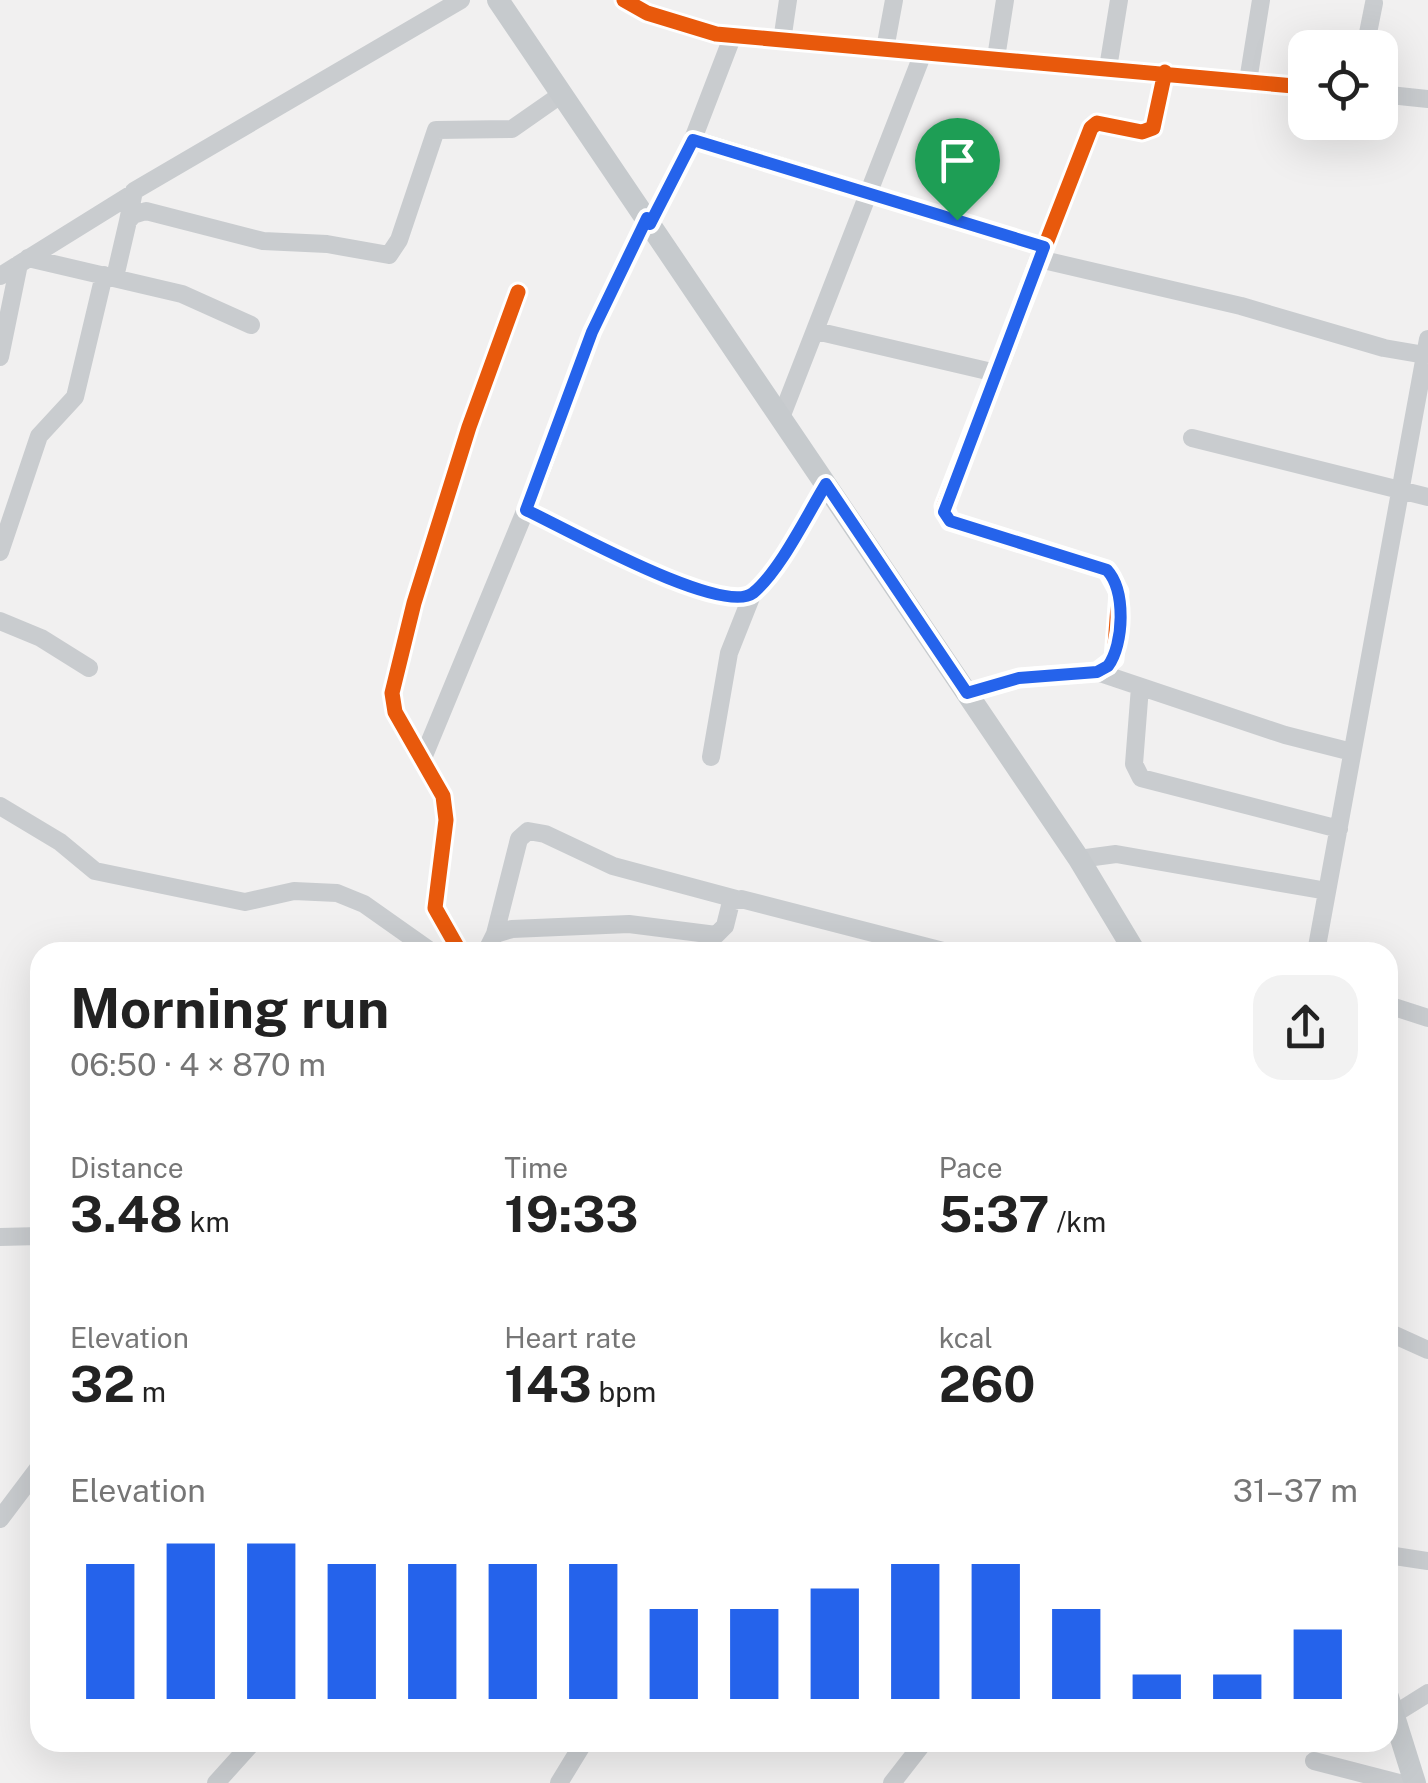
<!DOCTYPE html>
<meta charset="utf-8">
<style>
:root{--surface:#fff;--page:#f2f2f2;--text:#222;--muted:#767676;--accent:#2563eb}
body{margin:0;font-family:"Public Sans",sans-serif;background:var(--page);color:var(--text);height:100vh;display:flex;flex-direction:column;font-size:38px;white-space:nowrap}
*{box-sizing:border-box;margin:0}
p{font-size:32px;color:var(--muted)}
.icon{flex:none;width:55px;height:55px;fill:none;stroke:currentColor;stroke-width:2;stroke-linecap:round;stroke-linejoin:round}
.map{position:relative;flex:1;overflow:hidden}
.details{position:absolute;left:30px;top:942px;width:1368px;height:810px;display:flex;flex-direction:column;background:var(--surface);border-radius:30px;box-shadow:0 10px 40px #0002}
.details>*{flex:none}
.tools{position:absolute;left:1288px;top:30px;display:grid;gap:20px}
.tools a{display:grid;place-items:center;width:110px;height:110px;border-radius:20px;background:var(--surface);box-shadow:0 10px 40px #0002;font-size:50px}
.pin{position:absolute;display:grid;place-items:center;width:85px;height:85px;color:#fff;margin:-102px -42px;border-radius:50% 50% 50% 0;rotate:-45deg;box-shadow:0 0 10px #0007}
.pin .icon{rotate:45deg}
.round{display:grid;place-items:center;flex:none;width:105px;height:105px;border-radius:30px;background:var(--page)}
.headline{display:flex;align-items:center;justify-content:space-between;height:170px;padding:0 40px}
h1{font-size:55px;font-weight:700;line-height:75px}
.metrics{display:grid;grid-template-columns:repeat(3,1fr);gap:15px;height:170px;padding:10px 40px}
.metrics div{display:grid;align-content:center}
.metrics b{font-size:50px;font-weight:700}
.metrics small{font-size:28px;font-weight:400}
.metrics p{font-size:28px}
.chart{height:280px;padding:20px 40px}
.chart p{display:flex;justify-content:space-between}
.chart svg{width:100%;height:180px;margin-top:10px;stroke:var(--accent);stroke-width:6}
.map>svg:first-child{display:block}
.lines{fill:none;stroke-linecap:round;stroke-linejoin:round}
.minor{stroke:#c9cccf;stroke-width:18}
.major{stroke:#c6cacd;stroke-width:22}
.cycleway-casing{stroke:#fff;stroke-width:21}
.cycleway{stroke:#e8590c;stroke-width:15}
.route-casing{stroke:#fff;stroke-width:20}
.route{stroke:#2563eb;stroke-width:12}
</style>
<div class="map">
<svg width="1428" height="1783" viewBox="0 0 1428 1783">
<rect width="100%" height="100%" fill="#f1f0f0"/>
<g class="lines">
<path class="minor" d="M624,0L647,13L716,34L1305,87
M782,41L788,0
M1365,48L1374,3
M885,49L894,0
M996,58L1005,0
M1108,68L1119,0
M1248,81L1261,0
M1380,94L1428,99
M693,139L1044,247
M128,221L134,191L461,0
M650,224L693,139L733,35
M28,258L182,294L251,325
M1039,259L1241,306L1384,348L1425,355
M0,276L132,194
M115,277L128,221L133,215L146,211L263,241L327,244L389,255L399,240L436,130L512,129L562,94
M816,331L996,373
M0,357L19,264
M782,415L923,53
M1192,438L1428,497
M526,510C563,527 722,618 753,593C780,572 807,515 826,484
M0,552L39,436L75,397L104,275
M0,621L41,638L89,668
M1097,672L1285,735L1352,752
M1140,687L1134,764L1141,778L1339,829
M967,693L1019,678L1097,672L1114,659L1119,592L1107,570L950,521L944,506L1091,128L1097,123L1142,132L1153,128L1165,72
M711,757L729,653L752,595
M423,758L540,475L592,332L647,219
M0,806L60,842L95,871L245,902L294,891L337,893L364,904L432,952
M1079,859L1116,854L1327,891
M495,934L519,839L528,831L545,834L613,866L736,899
M460,952L435,908L446,820L443,796L395,712L392,693L414,603L469,427L518,292
M486,952L495,934L512,929L629,924L716,935L725,926L731,902L741,899L947,952
M1316,952L1428,339
M1388,1005L1428,1018
M0,1237L40,1236
M1388,1332L1428,1350
M0,1519L40,1466
M1388,1555L1428,1561
M1393,1715L1428,1693
M1314,1761L1399,1783
M216,1783L253,1742
M559,1783L584,1742
M892,1783L924,1742"/>
<path class="major" d="M498,0L1079,859L1135,952
M1388,1697L1415,1783"/>
<g class="cycleway-casing">
<path id="cycleway" d="M624,0L647,13L716,34L1305,87
M967,693L1019,678L1097,672L1114,659L1119,592L1107,570L950,521L944,506L1091,128L1097,123L1142,132L1153,128L1165,72
M460,952L435,908L446,820L443,796L395,712L392,693L414,603L469,427L518,292"/>
</g>
<use href="#cycleway" class="cycleway"/>
</g>
<g class="lines">
<g class="route-casing">
<path id="route" d="M693,140L1044,247L944,512L950,521L1107,570C1126,591 1124,644 1108,666L1097,672L1019,678L967,693L826,484C807,515 780,571 753,593C722,617 563,527 526,510L592,332L647,218L650,224Z"/>
</g>
<use href="#route" class="route"/>
</g>
</svg>
<div class="tools">
<a><svg class="icon" aria-label="locate" viewBox="0 0 24 24"><circle cx="12" cy="12" r="6"/><path d="M12 2v4M12 18v4M2 12h4M18 12h4"/></svg></a>
</div>
<div class="pin" style="left:957px;top:220px;background:#1e9e55"><svg class="icon" aria-label="arrive" viewBox="0 0 24 24"><path d="M6 21V4h12l-3 4 3 4H6"/></svg></div>
<section class="details">
<div class="headline"><div><h1>Morning run</h1><p>06:50 · 4 × 870 m</p></div><a class="round"><svg class="icon" aria-label="share" viewBox="0 0 24 24"><path d="M12 15V3M7 8l5-5 5 5M5 13v7h14v-7"/></svg></a></div>
<div class="metrics">
<div><p>Distance</p><b>3.48<small> km</small></b></div>
<div><p>Time</p><b>19:33</b></div>
<div><p>Pace</p><b>5:37<small> /km</small></b></div>
</div>
<div class="metrics">
<div><p>Elevation</p><b>32<small> m</small></b></div>
<div><p>Heart rate</p><b>143<small> bpm</small></b></div>
<div><p>kcal</p><b>260</b></div>
</div>
<div class="chart"><p><span>Elevation</span>31–37 m</p>
<svg viewBox="0 0 160 44" preserveAspectRatio="none"><path d="M5 44V11M15 44V6M25 44V6M35 44V11M45 44V11M55 44V11M65 44V11M75 44V22M85 44V22M95 44V17M105 44V11M115 44V11M125 44V22M135 44V38M145 44V38M155 44V27"/></svg>
</div>
</section>
</div>
